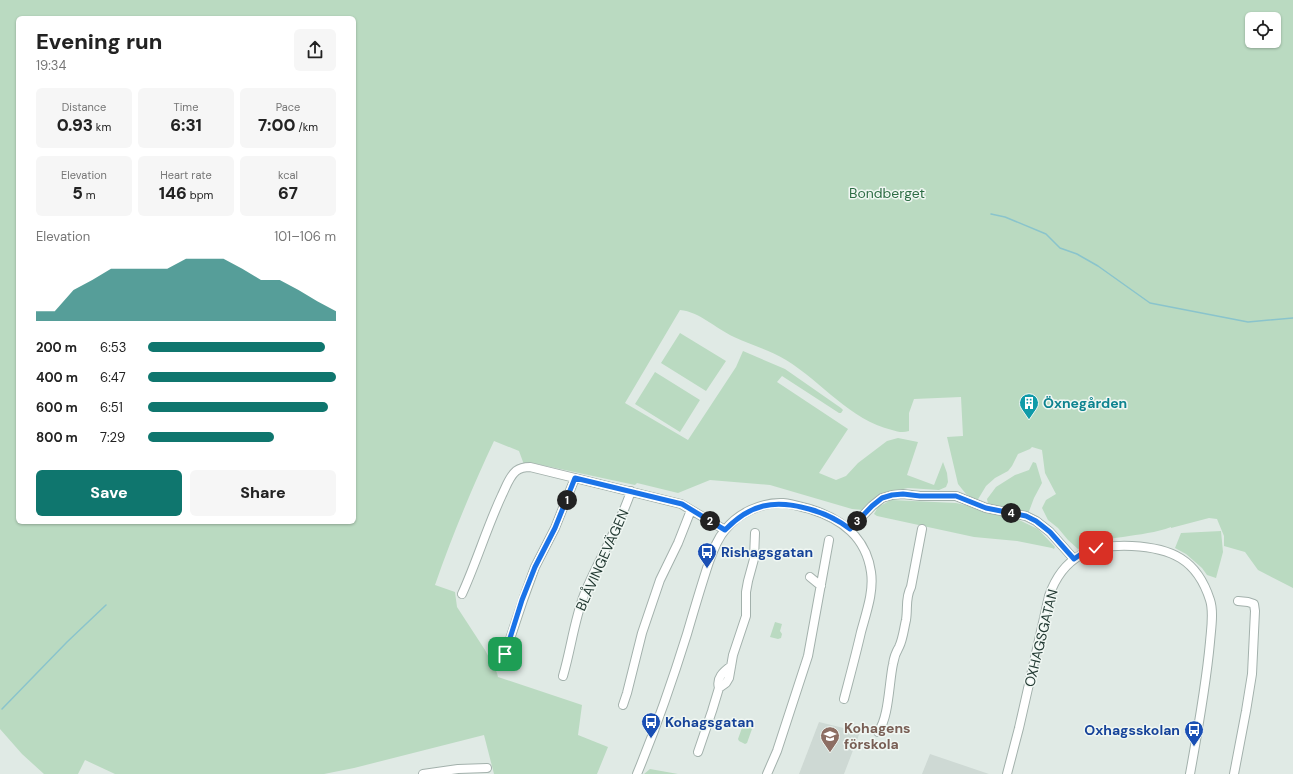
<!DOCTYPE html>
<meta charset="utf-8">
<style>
:root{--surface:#fff;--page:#f6f6f6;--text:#222;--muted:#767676;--accent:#0f766e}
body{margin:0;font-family:"DM Sans",sans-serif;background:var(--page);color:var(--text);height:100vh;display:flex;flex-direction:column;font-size:15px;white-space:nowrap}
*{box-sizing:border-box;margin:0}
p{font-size:13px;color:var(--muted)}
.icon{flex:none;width:22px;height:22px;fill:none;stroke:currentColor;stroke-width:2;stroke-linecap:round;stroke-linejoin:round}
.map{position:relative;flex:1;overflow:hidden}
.side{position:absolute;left:16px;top:16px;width:340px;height:508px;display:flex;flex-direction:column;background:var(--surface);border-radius:6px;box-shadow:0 1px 3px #0004}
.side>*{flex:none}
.buttons{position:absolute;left:1245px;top:12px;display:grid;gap:8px}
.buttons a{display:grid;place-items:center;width:36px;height:36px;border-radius:6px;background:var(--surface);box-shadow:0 1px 3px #0004;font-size:20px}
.pin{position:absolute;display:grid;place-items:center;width:34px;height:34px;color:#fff;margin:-17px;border-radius:8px;box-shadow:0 2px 6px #0006}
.km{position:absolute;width:20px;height:20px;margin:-10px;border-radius:50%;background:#222;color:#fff;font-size:11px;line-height:20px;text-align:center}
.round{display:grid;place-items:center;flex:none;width:42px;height:42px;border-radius:6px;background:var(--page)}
.headline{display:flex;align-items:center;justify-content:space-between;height:68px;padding:0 20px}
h1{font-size:22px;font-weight:800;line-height:30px}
.figures{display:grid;grid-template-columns:repeat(3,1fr);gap:6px;height:68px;padding:4px 20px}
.figures div{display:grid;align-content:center;border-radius:6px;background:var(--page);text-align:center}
.figures b{font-size:17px;font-weight:800}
.figures small{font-size:11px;font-weight:400}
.figures p{font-size:11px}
.chart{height:112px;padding:8px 20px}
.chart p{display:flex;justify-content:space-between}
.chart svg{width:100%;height:72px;margin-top:4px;fill:var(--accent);opacity:.7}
.button{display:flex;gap:8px;margin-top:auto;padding:8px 20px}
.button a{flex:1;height:46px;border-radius:6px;background:var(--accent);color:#fff;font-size:16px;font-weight:800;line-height:46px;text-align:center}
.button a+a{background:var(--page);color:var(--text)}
ul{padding:0 20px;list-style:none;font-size:13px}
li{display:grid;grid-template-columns:64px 48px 1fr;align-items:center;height:30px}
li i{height:10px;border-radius:5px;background:var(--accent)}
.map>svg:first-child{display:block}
.built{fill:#ced9d4}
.green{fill:#badac1;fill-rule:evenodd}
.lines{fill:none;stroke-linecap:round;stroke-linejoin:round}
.stream{stroke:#8ac4cc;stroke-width:1.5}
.minor-casing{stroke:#a3b1ac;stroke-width:10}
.minor{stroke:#fff;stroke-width:8}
.route-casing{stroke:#fff;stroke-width:8}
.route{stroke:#1a73e8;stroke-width:5}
.labels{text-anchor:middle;stroke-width:3;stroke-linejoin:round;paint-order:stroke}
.park-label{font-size:14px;fill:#2e6d45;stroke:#f0f7f3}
.culture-label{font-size:14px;font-weight:bold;fill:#0d838f;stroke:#f0f7f3;text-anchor:start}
.transit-label{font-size:14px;font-weight:bold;fill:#164399;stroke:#f0f7f3;text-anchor:start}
.street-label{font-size:14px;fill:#223932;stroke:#f0f7f3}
.education-label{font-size:14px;font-weight:bold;fill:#785e54;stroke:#f0f7f3;text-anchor:start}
</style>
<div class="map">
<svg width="1293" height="774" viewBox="0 0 1293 774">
<rect width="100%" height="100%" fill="#e0eae5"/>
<path class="built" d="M819,722L860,732L844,774H799Z
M930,754L989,774H922Z"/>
<path class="green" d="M0,0H1293V588L1258,570L1245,552L1224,546V536L1217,519L1209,518L1171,528V527C1142,538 1103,535 1078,549L1068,540L1058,528L1048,520L1042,508L1046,500L1056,494L1045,473L1042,450L1032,447L1030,449L1018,454L1012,466L1008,471L995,478L986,486L977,501L966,494L958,484L947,437L963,436L961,397L914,399L909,413V431C903,433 898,432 892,430C850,420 822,382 786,360C770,350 751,345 734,337C715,328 700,312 680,310L625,403L688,440L736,367L743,351L785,369L841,408L843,410L841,413H839L782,376L777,382L848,429L819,473L836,480L846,476L858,463L887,441L898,438L918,442L907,475L934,485L943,462L947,473L948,482L946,487L939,490L908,488L889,492L863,510L852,509L770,485L710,480L678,493L637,483L635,485L532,463L534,471L526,470L519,451L494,441C472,488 452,536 435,585L455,592L457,607L485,650L497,673L498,677L582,705L578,735L608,747L597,774H494L484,735L354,768L324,774H115L85,760L78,774H44L22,754L0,729ZM18,18H354V522H18ZM1252,19H1274V41H1252Z
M680,333L726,361L706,391L661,363Z
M655,372L700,400L680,432L635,404Z
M1033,462L1036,463L1042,483L1034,498L1028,514L988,504L987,499L996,487L1015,475L1029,470Z
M891,500L956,503L978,508L1019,520L1038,529L1055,547L1054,549L1052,548L1017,541L974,537L877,516L874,514L878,507Z
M1221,531L1223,552L1216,578L1207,575L1202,568L1186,554L1175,548L1181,533Z
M775,622L782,624L780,631L782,634L781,638L778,639L770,637Z
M745,724L751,727L752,729L747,743L745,744L739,741L738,739L743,725Z
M650,769L678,774H644Z"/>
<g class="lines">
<path class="stream" d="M991,214L1005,217L1046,234L1060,248L1077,254L1098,266L1150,303L1248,322L1293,318
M2,709L67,642L106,605"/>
<g class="minor-casing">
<path id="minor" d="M850,529L872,506L882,498L892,495L903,494L920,496H956L986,508L1026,516L1036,521L1050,532L1074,559
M810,577L821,586
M462,594C477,561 487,527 502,495C506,487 509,477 516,471C520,468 525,467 530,467L681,504L725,530
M505,654L523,600L535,567L555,528L575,478
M563,676C571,649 574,621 584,595C598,560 619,528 631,491
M719,688C716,678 723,672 731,666
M623,705L627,693L642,633L660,580L678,543L691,510
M878,732C889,718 889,682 893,664C894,657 896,652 899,647C903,639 904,628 906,620C908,608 905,598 911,587L922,529
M698,752L712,711L719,688L726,683L729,678L733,655L746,616V592L748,581L754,559L755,533
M423,774L458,769L487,768
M637,774C656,728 672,682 687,634C694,610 701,586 709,562C713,551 717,539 725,530C738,513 762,502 783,503C792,504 802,507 810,509C842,519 866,537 871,572C874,592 866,613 861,632C856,654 850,676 844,699
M767,774L777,751L808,656L829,540
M1007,774L1019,728L1049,596C1063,556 1091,544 1132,546C1171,548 1197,559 1210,600C1214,612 1211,629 1210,642C1206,686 1198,730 1190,774
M1234,774L1246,711L1252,674L1255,611L1254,604L1248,602L1238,601"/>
</g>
<use href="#minor" class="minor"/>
</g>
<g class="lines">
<g class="route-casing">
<path id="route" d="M505,654L522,600L535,567L555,528L575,478L682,504L725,530C750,504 774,499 809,509C824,513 837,519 850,529L872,506L882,498L892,495L903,494L920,496H956L986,508L1026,516L1036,521L1050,532L1074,559L1084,552L1096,548"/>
</g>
<use href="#route" class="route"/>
</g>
<defs>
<g id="building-pin" transform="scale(1)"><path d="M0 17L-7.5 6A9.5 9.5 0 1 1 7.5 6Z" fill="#0f9aa8" stroke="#f0f7f3"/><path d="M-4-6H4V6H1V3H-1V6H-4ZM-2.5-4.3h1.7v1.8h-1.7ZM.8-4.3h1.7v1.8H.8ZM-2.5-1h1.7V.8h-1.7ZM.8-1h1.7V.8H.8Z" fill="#fff"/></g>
<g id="bus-pin" transform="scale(1)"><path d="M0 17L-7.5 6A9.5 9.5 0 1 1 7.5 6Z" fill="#1a4fb4" stroke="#f0f7f3"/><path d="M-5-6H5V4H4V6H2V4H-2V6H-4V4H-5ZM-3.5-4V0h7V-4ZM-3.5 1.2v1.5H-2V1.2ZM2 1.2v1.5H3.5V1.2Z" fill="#fff"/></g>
<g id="school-pin" transform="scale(1)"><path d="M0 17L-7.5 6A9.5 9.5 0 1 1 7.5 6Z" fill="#8d6e63" stroke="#f0f7f3"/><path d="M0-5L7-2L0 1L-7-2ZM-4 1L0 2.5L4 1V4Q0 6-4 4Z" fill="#fff"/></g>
</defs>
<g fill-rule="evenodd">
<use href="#building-pin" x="1029" y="403"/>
<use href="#bus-pin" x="707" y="552"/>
<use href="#bus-pin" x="651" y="722"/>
<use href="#bus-pin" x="1194" y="730"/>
<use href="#school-pin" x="830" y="736"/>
</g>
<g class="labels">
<g class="park-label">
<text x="887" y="198">Bondberget</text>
</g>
<g class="culture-label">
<text x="1043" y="408">Öxnegården</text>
</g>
<g class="transit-label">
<text x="721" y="557">Rishagsgatan</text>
<text x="665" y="727">Kohagsgatan</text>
<text x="1180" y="735" text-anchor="end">Oxhagsskolan</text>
</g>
<g class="street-label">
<text transform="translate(602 560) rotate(-66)" y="5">BLÅVINGEVÄGEN</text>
<text transform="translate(1041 638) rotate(-76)" y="5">OXHAGSGATAN</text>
</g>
<g class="education-label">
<text x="844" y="733">Kohagens<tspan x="844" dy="16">förskola</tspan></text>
</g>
</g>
</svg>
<div class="buttons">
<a><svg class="icon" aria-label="locate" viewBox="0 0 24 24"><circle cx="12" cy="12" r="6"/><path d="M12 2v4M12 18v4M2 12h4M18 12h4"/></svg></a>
</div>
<div class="pin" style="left:505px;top:654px;background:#1e9e55"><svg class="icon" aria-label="arrive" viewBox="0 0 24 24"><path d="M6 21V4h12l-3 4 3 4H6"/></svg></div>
<div class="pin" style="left:1096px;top:548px;background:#d93025"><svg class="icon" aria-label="check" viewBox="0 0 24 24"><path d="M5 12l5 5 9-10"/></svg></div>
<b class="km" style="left:567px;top:500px">1</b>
<b class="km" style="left:710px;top:521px">2</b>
<b class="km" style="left:857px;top:521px">3</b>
<b class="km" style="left:1011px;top:513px">4</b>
<section class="side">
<div class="headline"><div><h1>Evening run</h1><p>19:34</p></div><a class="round"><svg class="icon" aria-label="share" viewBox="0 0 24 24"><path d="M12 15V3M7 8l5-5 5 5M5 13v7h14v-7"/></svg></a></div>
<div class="figures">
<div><p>Distance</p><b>0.93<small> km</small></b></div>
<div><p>Time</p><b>6:31</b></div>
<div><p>Pace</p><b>7:00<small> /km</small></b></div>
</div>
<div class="figures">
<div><p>Elevation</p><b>5<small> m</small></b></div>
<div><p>Heart rate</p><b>146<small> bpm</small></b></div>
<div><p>kcal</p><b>67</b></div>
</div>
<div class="chart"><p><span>Elevation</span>101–106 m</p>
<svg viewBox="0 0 160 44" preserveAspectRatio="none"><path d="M0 44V38L10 38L20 25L30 19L40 12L50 12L60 12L70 12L80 6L90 6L100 6L110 12L120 19L130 19L140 25L150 32L160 38V44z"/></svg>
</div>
<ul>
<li><b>200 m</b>6:53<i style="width:94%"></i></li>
<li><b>400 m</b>6:47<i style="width:100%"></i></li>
<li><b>600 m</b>6:51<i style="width:96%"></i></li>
<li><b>800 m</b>7:29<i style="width:67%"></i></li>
</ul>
<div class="button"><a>Save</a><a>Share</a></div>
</section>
</div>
